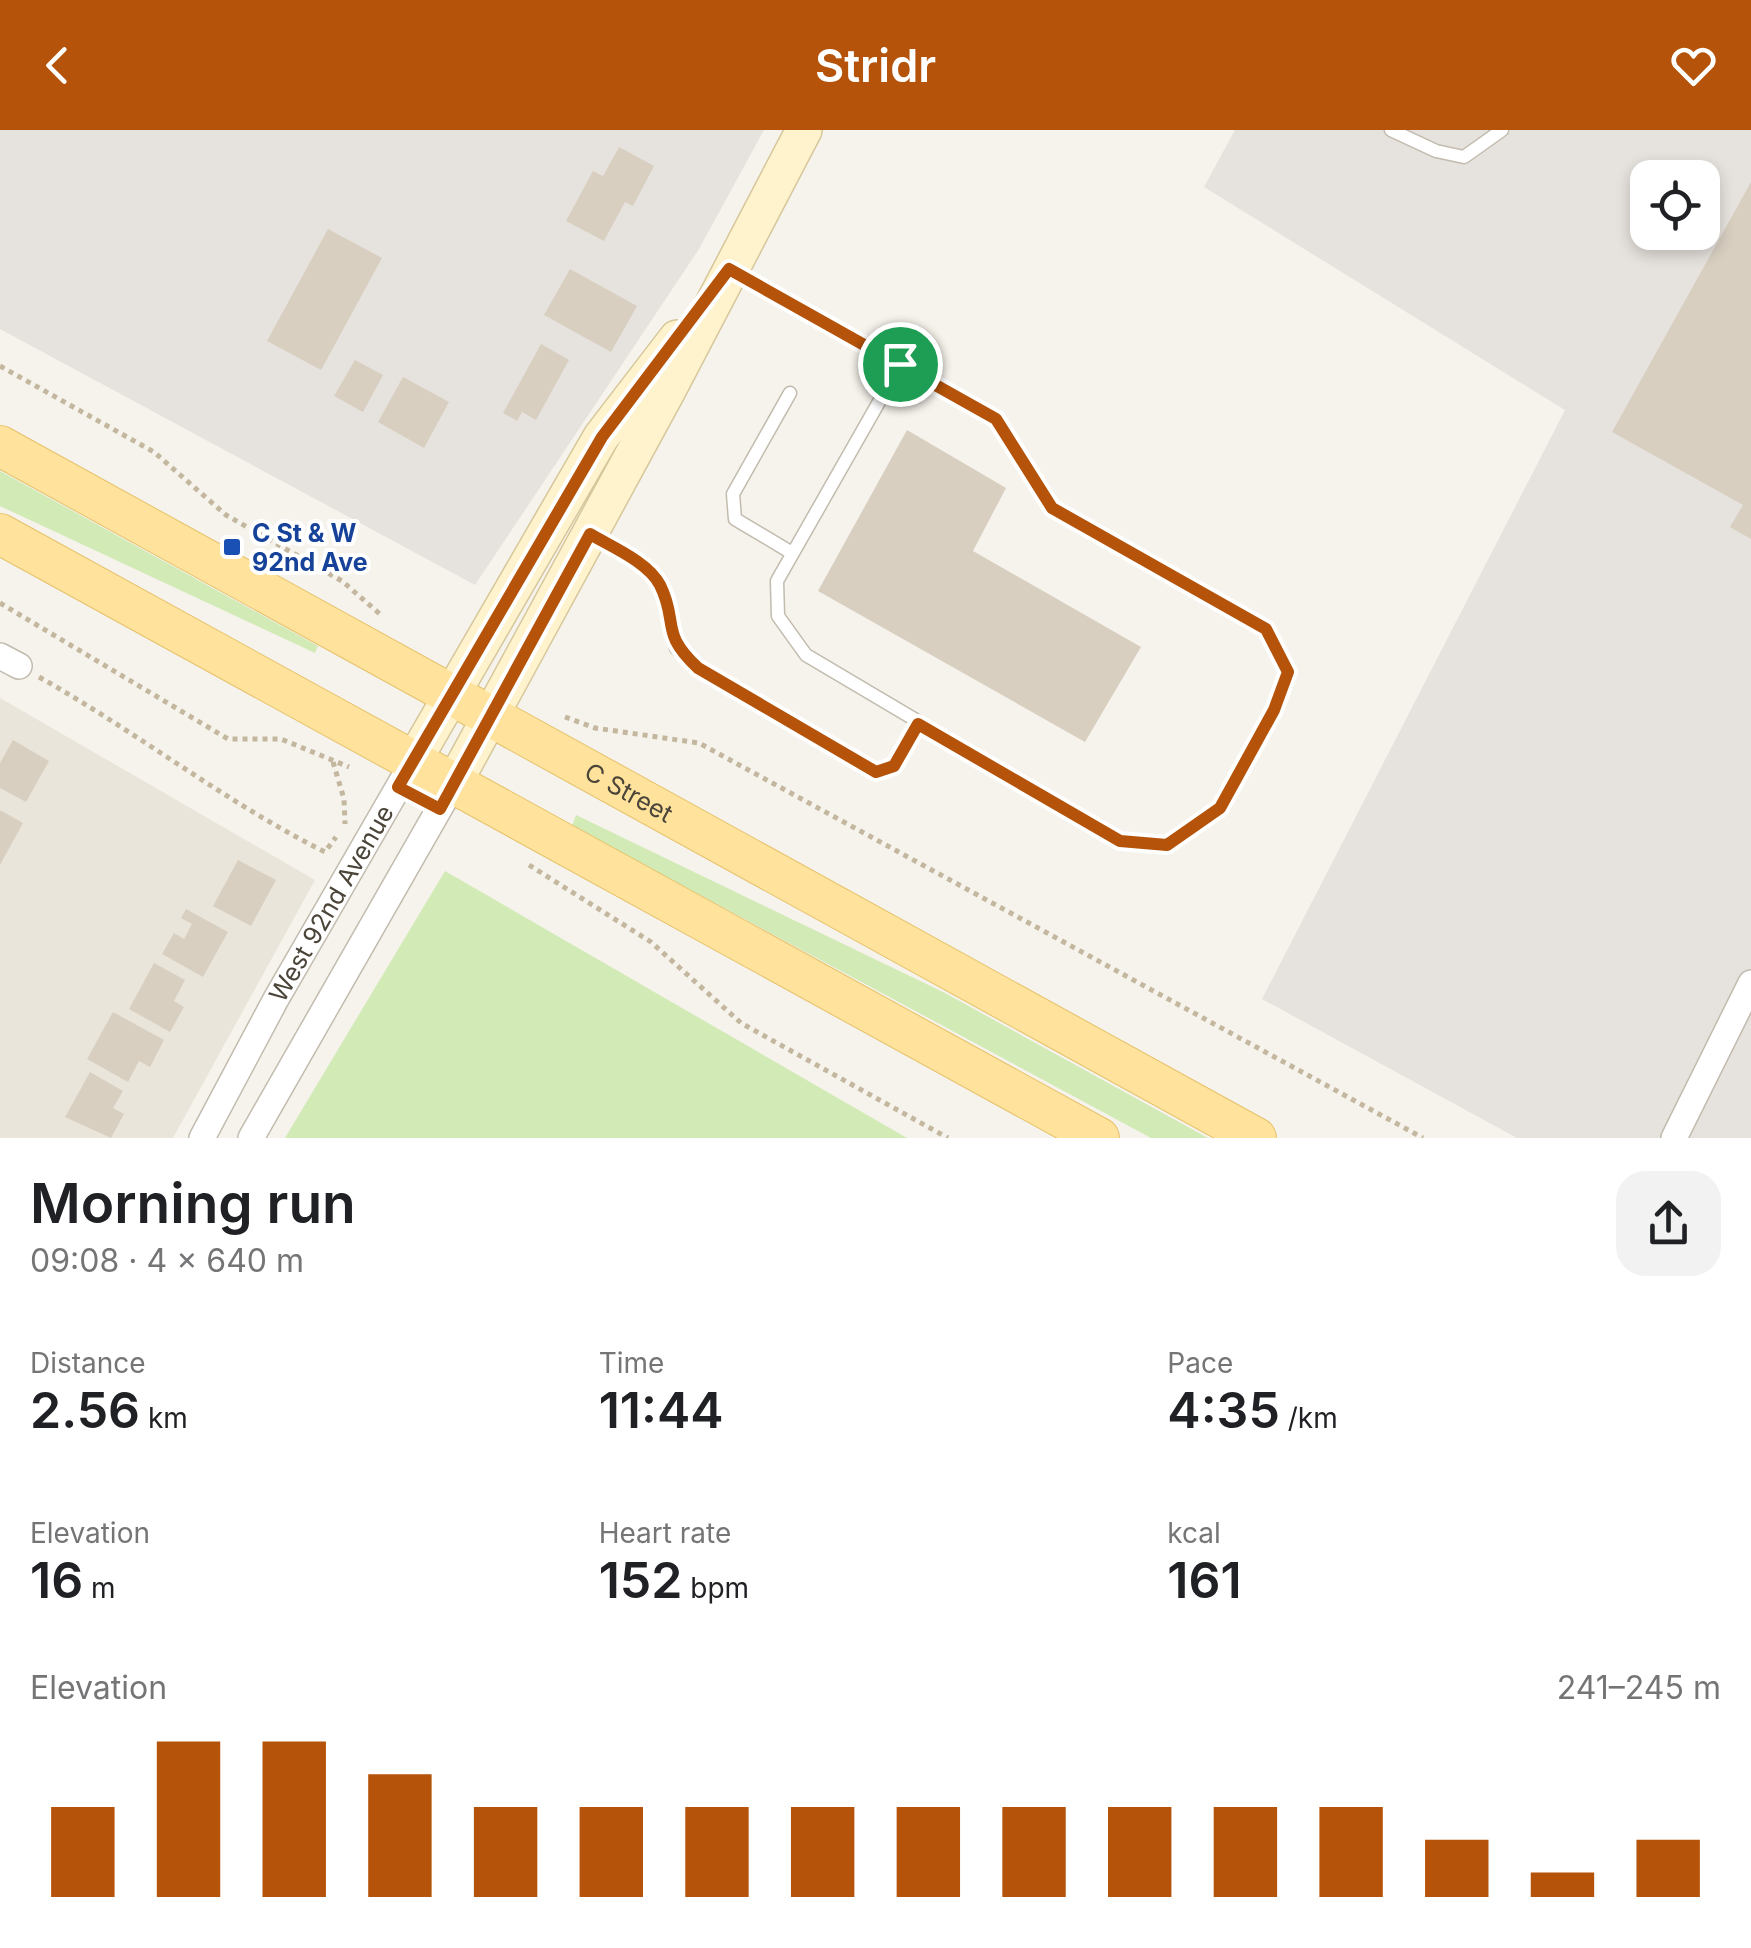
<!DOCTYPE html>
<meta charset="utf-8">
<style>
:root{--surface:#fff;--page:#f2f2f2;--text:#202124;--muted:#757577;--accent:#b45309}
body{margin:0;font-family:Inter,sans-serif;background:var(--page);color:var(--text);height:100vh;display:flex;flex-direction:column;font-size:38px;white-space:nowrap}
*{box-sizing:border-box;margin:0}
p{font-size:32px;color:var(--muted)}
.icon{flex:none;width:55px;height:55px;fill:none;stroke:currentColor;stroke-width:2;stroke-linecap:round;stroke-linejoin:round}
.map{position:relative;height:1008px;overflow:hidden}
.sheet{display:flex;flex-direction:column;background:var(--surface);flex:1}
.sheet>*{flex:none}
.buttons{position:absolute;left:1630px;top:30px;display:grid;gap:20px}
.buttons a{display:grid;place-items:center;width:90px;height:90px;border-radius:20px;background:var(--surface);box-shadow:0 5px 15px #0003;font-size:50px}
.pin{position:absolute;display:grid;place-items:center;width:85px;height:85px;color:#fff;margin:-42px;border:5px solid #fff;border-radius:50%;box-shadow:0 2px 10px #0007}
.round{display:grid;place-items:center;flex:none;width:105px;height:105px;border-radius:30px;background:var(--page)}
.headline{display:flex;align-items:center;justify-content:space-between;height:170px;padding:0 30px}
h1{font-size:55px;font-weight:600;line-height:75px}
.figures{display:grid;grid-template-columns:repeat(3,1fr);gap:15px;height:170px;padding:10px 30px}
.figures div{display:grid;align-content:center}
.figures b{font-size:50px;font-weight:600}
.figures small{font-size:28px;font-weight:400}
.figures p{font-size:28px}
.chart{height:280px;padding:20px 30px}
.chart p{display:flex;justify-content:space-between}
.chart svg{width:100%;height:180px;margin-top:10px;stroke:var(--accent);stroke-width:6}
header{display:flex;justify-content:space-between;align-items:center;height:130px;padding:0 30px;background:var(--accent);color:#fff;font-size:45px;font-weight:600}
.map>svg:first-child{display:block}
.residential{fill:#eae5da}
.industrial{fill:#e6e2dd;fill-rule:evenodd}
.green{fill:#d2eab5}
.building{fill:#d8cfc1}
.lines{fill:none;stroke-linecap:round;stroke-linejoin:round}
.lane-casing{stroke:#c2bbae;stroke-width:15}
.street-casing{stroke:#c2bbae;stroke-width:28}
.secondary-casing{stroke:#d6c79b;stroke-width:38}
.primary-casing{stroke:#e6c16a;stroke-width:42}
.path{stroke:#c4b79f;stroke-width:5;stroke-dasharray:5 5;stroke-linecap:butt}
.lane{stroke:#fff;stroke-width:12}
.street{stroke:#fff;stroke-width:25}
.secondary{stroke:#fff3cd;stroke-width:35}
.primary{stroke:#ffe39c;stroke-width:40}
.route-casing{stroke:#fff;stroke-width:20}
.route{stroke:#b45309;stroke-width:12}
.transit-dot{fill:#1a4fb4;stroke:#fff;stroke-width:4}
.labels{text-anchor:middle;stroke-width:8;stroke-linejoin:round;paint-order:stroke}
.transit-label{font-size:25px;font-weight:bold;fill:#164399;stroke:#fff;text-anchor:start}
.street-label{font-size:25px;fill:#4b4439;stroke:#fff}
</style>
<header><svg class="icon" aria-label="back" viewBox="0 0 24 24"><path d="M15 5l-7 7 7 7"/></svg>Stridr<svg class="icon" aria-label="heart" viewBox="0 0 24 24"><path d="M12 20l-8-8c-3-5 5-10 8-4 3-6 11-1 8 4z"/></svg></header>
<div class="map">
<svg width="1751" height="1008" viewBox="0 0 1751 1008">
<rect width="100%" height="100%" fill="#f6f3ec"/>
<path class="residential" d="M0,568L315,750L173,1008H0Z"/>
<path class="industrial" d="M0,0H764L699,119L475,455L0,199Z
M1235,0H1751V1008H1517L1262,869L1565,280L1204,57ZM1648,48H1702V102H1648Z"/>
<path class="green" d="M0,341L318,516L315,523L0,376Z
M576,685L945,863L1208,1008H1151L572,696Z
M445,741L907,1008H285Z"/>
<path class="building" d="M619,17L654,36L633,76L625,72L604,111L566,91L593,41L603,46Z
M1751,52V409L1730,397L1743,375L1612,302Z
M328,99L382,128L321,240L267,211Z
M570,139L637,176L611,222L544,185Z
M541,214L569,230L536,290L522,282L517,291L503,283Z
M355,230L383,245L363,282L334,266Z
M403,247L449,272L424,318L378,292Z
M907,300L1006,358L973,421L1141,517L1085,612L818,461Z
M13,610L49,631L26,672L0,658V633Z
M0,680L23,693L0,735Z
M238,730L276,750L251,796L213,776Z
M186,779L228,802L203,847L162,824L174,803L184,809L192,794L181,788Z
M154,833L185,850L174,871L184,877L170,902L129,879Z
M113,882L164,910L150,937L139,931L128,952L87,929Z
M90,942L123,961L113,978L124,984L111,1008L65,987Z"/>
<g class="lines">
<g class="lane-casing">
<path id="lane" d="M1391,0L1436,21L1464,27L1502,0
M731,140L900,235L777,451L778,486L806,525L1120,711L1167,715L1220,678L1274,580L1288,542L1266,499L1052,378L996,289L900,235
M790,263L733,364L735,389L792,423
M593,405L635,431L660,454L676,518L698,538L876,643L894,636L918,594"/>
</g>
<g class="street-casing">
<g id="street">
<path d="M0,526L19,536"/>
<path id="s1" d="M202,1008L276,869L414,630"/>
<path d="M251,1008L454,653"/>
<path d="M1674,1008L1751,853"/>
</g>
</g>
<g class="secondary-casing">
<path id="secondary" d="M414,630L601,307L677,208
M454,653L667,262L804,0"/>
</g>
<g class="primary-casing">
<g id="primary">
<path id="s2" d="M0,316L1256,1008"/>
<path d="M0,404L1099,1008"/>
</g>
</g>
<path class="path" d="M0,236L154,322L226,385L342,451L381,485
M0,473L228,609H281L349,637
M39,547C137,602 225,672 325,722L336,707
M565,587L595,598L699,613L1423,1008
M333,632L344,669L345,694
M529,735L651,812L741,893L948,1008"/>
<use href="#lane" class="lane"/>
<use href="#street" class="street"/>
<use href="#secondary" class="secondary"/>
<use href="#primary" class="primary"/>
</g>
<g class="lines">
<g class="route-casing">
<path id="route" d="M729,139L996,289L1052,378L1266,499L1288,542L1274,580L1220,678L1167,715L1120,711L918,594L894,636L876,642L698,538C659,502 679,493 660,455C648,432 612,417 590,404L440,679L398,657L602,307Z"/>
</g>
<use href="#route" class="route"/>
</g>
<rect class="transit-dot" x="222" y="407" width="20" height="20" rx="5"/>
<g class="labels">
<g class="transit-label">
<text x="252" y="412">C St &amp; W<tspan x="252" dy="29">92nd Ave</tspan></text>
</g>
<g class="street-label">
<text dy="9" stroke="none"><textPath href="#s2" startOffset="718">C Street</textPath></text>
<text dy="9" stroke="none"><textPath href="#s1" startOffset="268">West 92nd Avenue</textPath></text>
</g>
</g>
</svg>
<div class="buttons">
<a><svg class="icon" aria-label="locate" viewBox="0 0 24 24"><circle cx="12" cy="12" r="6"/><path d="M12 2v4M12 18v4M2 12h4M18 12h4"/></svg></a>
</div>
<div class="pin" style="left:900px;top:234px;background:#1e9e55"><svg class="icon" aria-label="arrive" viewBox="0 0 24 24"><path d="M6 21V4h12l-3 4 3 4H6"/></svg></div>
</div>
<section class="sheet">
<div class="headline"><div><h1>Morning run</h1><p>09:08 · 4 × 640 m</p></div><a class="round"><svg class="icon" aria-label="share" viewBox="0 0 24 24"><path d="M12 15V3M7 8l5-5 5 5M5 13v7h14v-7"/></svg></a></div>
<div class="figures">
<div><p>Distance</p><b>2.56<small> km</small></b></div>
<div><p>Time</p><b>11:44</b></div>
<div><p>Pace</p><b>4:35<small> /km</small></b></div>
</div>
<div class="figures">
<div><p>Elevation</p><b>16<small> m</small></b></div>
<div><p>Heart rate</p><b>152<small> bpm</small></b></div>
<div><p>kcal</p><b>161</b></div>
</div>
<div class="chart"><p><span>Elevation</span>241–245 m</p>
<svg viewBox="0 0 160 44" preserveAspectRatio="none"><path d="M5 44V22M15 44V6M25 44V6M35 44V14M45 44V22M55 44V22M65 44V22M75 44V22M85 44V22M95 44V22M105 44V22M115 44V22M125 44V22M135 44V30M145 44V38M155 44V30"/></svg>
</div>
</section>
